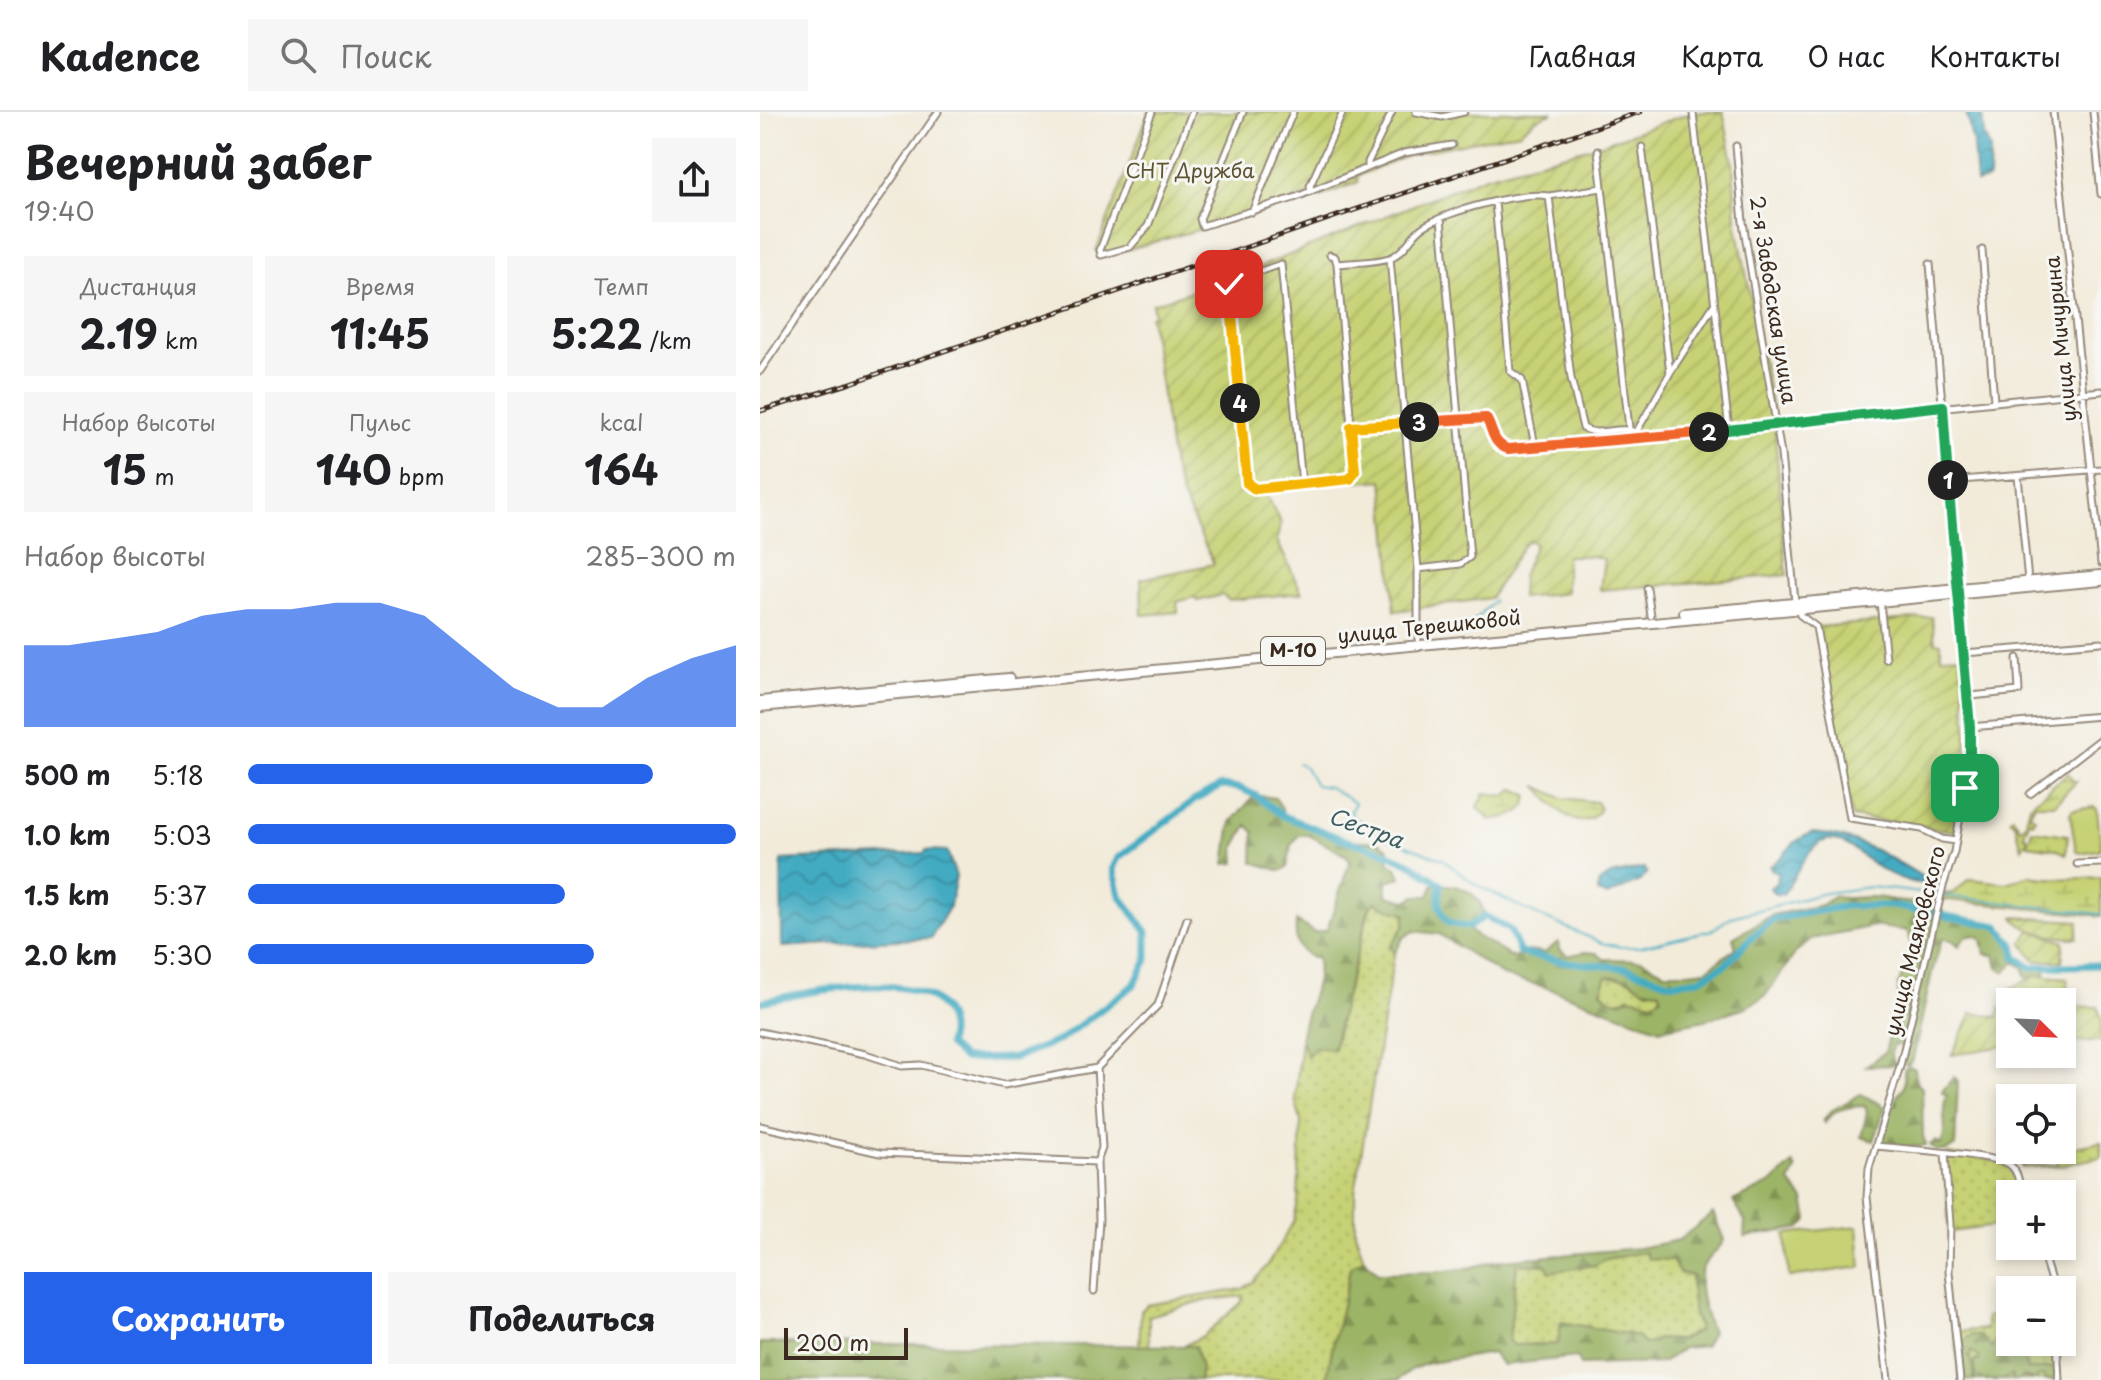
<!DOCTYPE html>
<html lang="ru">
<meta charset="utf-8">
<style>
:root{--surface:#fff;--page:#f6f6f6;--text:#202124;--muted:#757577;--line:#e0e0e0;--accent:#2563eb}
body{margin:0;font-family:"Playpen Sans",sans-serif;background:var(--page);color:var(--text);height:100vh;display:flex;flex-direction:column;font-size:30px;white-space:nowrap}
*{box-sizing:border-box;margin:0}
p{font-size:26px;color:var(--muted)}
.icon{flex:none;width:44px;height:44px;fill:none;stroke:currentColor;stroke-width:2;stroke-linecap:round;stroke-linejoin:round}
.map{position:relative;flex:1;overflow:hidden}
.panel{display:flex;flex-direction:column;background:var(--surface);width:760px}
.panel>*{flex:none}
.needle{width:52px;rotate:114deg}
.controls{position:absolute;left:1236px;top:876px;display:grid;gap:16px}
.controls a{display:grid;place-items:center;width:80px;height:80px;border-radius:0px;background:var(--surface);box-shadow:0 4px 12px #0003;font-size:40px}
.scale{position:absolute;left:24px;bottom:20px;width:124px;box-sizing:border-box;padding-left:8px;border:4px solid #3b2a1e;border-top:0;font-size:22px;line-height:28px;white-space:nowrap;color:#3b2a1e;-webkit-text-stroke:6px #f6f6f2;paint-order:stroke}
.pin{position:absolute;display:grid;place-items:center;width:68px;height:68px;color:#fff;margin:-34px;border-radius:16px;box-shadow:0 4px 12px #0006}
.km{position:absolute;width:40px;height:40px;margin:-20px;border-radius:50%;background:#222;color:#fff;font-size:22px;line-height:40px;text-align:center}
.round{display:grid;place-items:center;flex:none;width:84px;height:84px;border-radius:0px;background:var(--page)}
.head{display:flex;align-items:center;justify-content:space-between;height:136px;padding:0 24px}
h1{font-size:44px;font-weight:700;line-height:60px}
.stats{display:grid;grid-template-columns:repeat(3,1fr);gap:12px;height:136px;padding:8px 24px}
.stats div{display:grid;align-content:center;border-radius:0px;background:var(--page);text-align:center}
.stats b{font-size:40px;font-weight:700}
.stats small{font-size:22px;font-weight:400}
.stats p{font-size:22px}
.chart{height:224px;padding:16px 24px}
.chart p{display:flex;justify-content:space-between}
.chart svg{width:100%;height:144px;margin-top:8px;fill:var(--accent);opacity:.7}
.primary-button{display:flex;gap:16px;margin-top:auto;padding:16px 24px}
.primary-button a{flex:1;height:92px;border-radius:0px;background:var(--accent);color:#fff;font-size:32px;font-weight:700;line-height:92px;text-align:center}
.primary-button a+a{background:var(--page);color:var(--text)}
ul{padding:0 24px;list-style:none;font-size:26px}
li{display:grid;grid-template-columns:128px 96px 1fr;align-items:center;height:60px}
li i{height:20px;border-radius:10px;background:var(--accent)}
header{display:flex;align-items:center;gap:48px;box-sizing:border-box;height:112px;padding:0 40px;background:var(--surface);border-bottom:2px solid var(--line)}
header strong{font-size:38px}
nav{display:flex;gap:44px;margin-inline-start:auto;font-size:28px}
.search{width:560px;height:72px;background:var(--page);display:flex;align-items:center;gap:20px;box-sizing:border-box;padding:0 28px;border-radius:0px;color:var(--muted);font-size:30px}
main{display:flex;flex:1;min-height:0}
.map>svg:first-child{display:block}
.grass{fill:url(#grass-dots);stroke:#807e49;stroke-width:2}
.forest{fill:url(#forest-firs);stroke:#6c6f42;stroke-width:2;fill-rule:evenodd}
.wetland{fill:url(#wetland-marsh);stroke:#807e49;stroke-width:2}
.garden{fill:url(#garden-furrows);stroke:#807e49;stroke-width:2}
.pitch{fill:#c6d274;stroke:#807e49;stroke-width:2}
.water{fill:url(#water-waves);stroke:#3e6a70;stroke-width:2}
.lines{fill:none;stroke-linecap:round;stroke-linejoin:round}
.stream{stroke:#42abc2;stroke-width:2}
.river{stroke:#42abc2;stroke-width:7}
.minor-casing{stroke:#968a7c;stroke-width:9}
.highway-casing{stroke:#968a7c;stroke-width:12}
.minor{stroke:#fff;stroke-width:5}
.highway{stroke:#fff;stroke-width:8}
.rail-casing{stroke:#3b2a1e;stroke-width:5}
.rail{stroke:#f6f6f2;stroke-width:2;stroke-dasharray:6;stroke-linecap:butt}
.split-1-casing{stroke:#fff;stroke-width:16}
.split-2-casing{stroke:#fff;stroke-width:16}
.split-3-casing{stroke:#fff;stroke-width:16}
.split-4-casing{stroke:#fff;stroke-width:16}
.split-5-casing{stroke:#fff;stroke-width:16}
.split-1{stroke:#22a559;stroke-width:10}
.split-2{stroke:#22a559;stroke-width:10}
.split-3{stroke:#f0652b;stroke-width:10}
.split-4{stroke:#f5b400;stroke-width:10}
.split-5{stroke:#f5b400;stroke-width:10}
.labels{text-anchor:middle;stroke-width:6;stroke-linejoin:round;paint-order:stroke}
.shield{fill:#f6f6f2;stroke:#73675e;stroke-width:2}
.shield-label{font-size:18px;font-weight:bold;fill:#3b2a1e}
.park-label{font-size:20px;fill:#5e5434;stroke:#f6f6f2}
.street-label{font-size:20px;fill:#3b2a1e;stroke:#f6f6f2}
.water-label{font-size:22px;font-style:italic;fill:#3e5e60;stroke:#f6f6f2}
</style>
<header>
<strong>Kadence</strong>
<div class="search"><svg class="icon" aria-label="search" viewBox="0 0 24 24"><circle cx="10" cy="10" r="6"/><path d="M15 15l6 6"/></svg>Поиск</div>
<nav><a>Главная</a><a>Карта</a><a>О нас</a><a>Контакты</a></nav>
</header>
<main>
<section class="panel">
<div class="head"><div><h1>Вечерний забег</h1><p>19:40</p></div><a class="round"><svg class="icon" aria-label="share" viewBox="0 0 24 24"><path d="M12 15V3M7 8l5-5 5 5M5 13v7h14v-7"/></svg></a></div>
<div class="stats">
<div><p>Дистанция</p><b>2.19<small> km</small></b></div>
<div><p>Время</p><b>11:45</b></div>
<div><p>Темп</p><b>5:22<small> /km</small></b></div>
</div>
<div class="stats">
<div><p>Набор высоты</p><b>15<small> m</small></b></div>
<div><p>Пульс</p><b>140<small> bpm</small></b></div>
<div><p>kcal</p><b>164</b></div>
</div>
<div class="chart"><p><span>Набор высоты</span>285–300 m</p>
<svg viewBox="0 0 160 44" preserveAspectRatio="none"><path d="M0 44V19L10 19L20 17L30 15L40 10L50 8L60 8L70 6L80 6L90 10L100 21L110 32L120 38L130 38L140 29L150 23L160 19V44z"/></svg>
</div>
<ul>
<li><b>500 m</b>5:18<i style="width:83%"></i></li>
<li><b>1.0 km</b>5:03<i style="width:100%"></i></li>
<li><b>1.5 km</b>5:37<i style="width:65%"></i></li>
<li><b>2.0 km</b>5:30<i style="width:71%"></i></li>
</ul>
<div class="primary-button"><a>Сохранить</a><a>Поделиться</a></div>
</section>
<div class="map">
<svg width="1341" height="1268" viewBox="0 0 1341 1268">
<defs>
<pattern id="grass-dots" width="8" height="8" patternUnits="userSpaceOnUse" patternTransform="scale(2)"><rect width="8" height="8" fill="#c6d274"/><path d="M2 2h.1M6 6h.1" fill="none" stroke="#abb464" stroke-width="1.8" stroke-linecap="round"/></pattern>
<pattern id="forest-firs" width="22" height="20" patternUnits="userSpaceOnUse" patternTransform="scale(2)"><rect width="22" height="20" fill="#9cb466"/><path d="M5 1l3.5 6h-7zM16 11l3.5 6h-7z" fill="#809353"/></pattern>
<pattern id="wetland-marsh" width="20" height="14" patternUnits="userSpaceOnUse" patternTransform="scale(2)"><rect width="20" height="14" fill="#c6d274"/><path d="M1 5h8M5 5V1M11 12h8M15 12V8" fill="none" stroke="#abb464"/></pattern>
<pattern id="garden-furrows" width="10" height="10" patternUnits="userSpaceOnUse" patternTransform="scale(2)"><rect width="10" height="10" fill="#c6d274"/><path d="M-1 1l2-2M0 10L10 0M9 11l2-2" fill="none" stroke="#abb464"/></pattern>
<pattern id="water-waves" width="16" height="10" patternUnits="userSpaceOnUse" patternTransform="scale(2)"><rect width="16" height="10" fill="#42abc2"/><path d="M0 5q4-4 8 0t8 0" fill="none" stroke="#388b9d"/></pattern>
</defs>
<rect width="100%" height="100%" fill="#f6f6f2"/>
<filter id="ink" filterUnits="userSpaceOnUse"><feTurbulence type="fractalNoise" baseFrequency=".0125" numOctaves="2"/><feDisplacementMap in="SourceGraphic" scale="16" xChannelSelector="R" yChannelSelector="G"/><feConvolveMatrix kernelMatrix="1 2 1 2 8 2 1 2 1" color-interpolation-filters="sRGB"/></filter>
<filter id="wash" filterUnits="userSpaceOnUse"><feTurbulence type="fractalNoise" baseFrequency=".006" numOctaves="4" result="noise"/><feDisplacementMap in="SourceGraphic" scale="32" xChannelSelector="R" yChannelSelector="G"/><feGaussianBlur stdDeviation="1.8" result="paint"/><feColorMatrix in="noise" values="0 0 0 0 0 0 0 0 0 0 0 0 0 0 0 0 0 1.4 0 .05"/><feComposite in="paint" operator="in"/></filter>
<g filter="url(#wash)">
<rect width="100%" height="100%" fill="#f2ebda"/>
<path class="grass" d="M615,790L629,797L646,801L644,814L631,834L634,843L595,1080V1120L604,1147L590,1156C584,1193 571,1231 567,1268H439L441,1257L435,1235L423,1234L443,1224L481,1191L483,1184L442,1189L389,1204V1234H379L381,1199L387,1193L482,1177L493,1170L507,1154L534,1109L538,1089L541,1009L535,987L541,927L547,943L556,935L574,937L583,893L610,796Z
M847,864L869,867L884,877L900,879L901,885L892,890L870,885C857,892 850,889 841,879Z
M1341,1030V1045L1304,1053L1262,1056L1261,1049L1265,1055L1298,1052L1296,1039Z
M1186,1042L1238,1049L1253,1057L1260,1082H1250V1112L1189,1120Z
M885,1140L912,1148L931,1163L933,1198L939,1219L920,1228L897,1227L892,1231L884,1233L801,1210L799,1232L754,1233L749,1229L757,1152L835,1153L845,1147Z
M1233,1204L1234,1212L1244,1211V1207L1250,1206V1230H1296L1298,1268H1200L1195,1220L1226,1217V1205Z"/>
<path class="forest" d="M495,683L515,686L522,696L523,705L585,728L619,730L629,737L628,750L637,756L641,765L627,769V784L647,789L655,784H669L673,773C698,771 719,778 725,804L709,815L712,821L753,846L767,839L785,841L798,830L800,838L807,844L825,840L836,841L844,847L882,848L904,860H929L946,858L976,836L973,826L1012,803L1061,793L1075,784C1088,789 1099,784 1113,785C1123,785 1134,789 1145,790C1159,792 1177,787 1185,803L1238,814L1254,834L1255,845L1271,855L1287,854L1285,863L1268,866L1265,864L1264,856L1255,850L1245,860L1238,855L1235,843L1225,842L1222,827L1215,823L1205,825L1199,834L1192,828L1182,827L1172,860L1153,947L1147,954L1143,950L1147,935L1134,932C1128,943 1131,944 1136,953L1106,954L1125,940L1138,893V873L1147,853L1151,830L1148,819L1113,814L1051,827L1037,839L1005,884L986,895L945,908L900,917L785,875L744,864L679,822L654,819L643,826L634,843L631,834L644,814L646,801L629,797L615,790L609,796L583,893L573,937L556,935L547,944C545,938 541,931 541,926C542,899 564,871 556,844L552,846C535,836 535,828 536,809L555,821L567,818L590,749L587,744L549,723H539L532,732L527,755L521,759L493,750L494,720L487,713L475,735L476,751L465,752L471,710ZM847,864L869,867L884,877L900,879L901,885L892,890L870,885C857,892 850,889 841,879Z
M1150,955L1155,957L1156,970L1162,976L1163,1024L1166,1033C1155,1036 1132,1036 1122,1029L1132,994L1137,990L1135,988L1144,973V957Z
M1194,965L1198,969L1195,1035L1185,1039H1176L1170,1033L1176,1029L1181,1032C1190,1015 1179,1000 1187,984L1182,979Z
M1101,982L1125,995L1114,1029L1101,1025L1107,1001L1105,994C1090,994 1073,997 1065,1011L1063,1008L1071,999Z
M1033,1052L1036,1057L1030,1070L1044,1088L1048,1108L1041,1116L984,1125L985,1109L973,1089L1012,1071Z
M953,1101L964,1128C959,1138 950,1144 944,1153C933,1168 946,1206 952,1221L944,1234L923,1236L903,1251L820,1253L817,1245L743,1253L732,1241L669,1251L652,1257L638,1268H567C571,1231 584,1193 590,1155L604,1147L618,1161C656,1160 697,1163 733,1149L879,1136L919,1128ZM885,1140L888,1147L912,1148L919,1161L931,1163L933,1198L939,1219L920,1228L897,1227L892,1231L884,1232L877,1224L801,1210L798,1232L754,1233L749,1229L757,1152L786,1153L790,1160L835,1153L845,1147Z
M1211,1223L1221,1224L1232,1236L1236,1226C1256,1222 1262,1240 1267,1257C1278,1260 1286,1254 1296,1256V1267L1285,1268L1284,1264H1278L1276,1268L1263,1265L1259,1268H1252V1263L1242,1268H1215V1248L1219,1249V1245L1211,1239L1209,1245L1214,1255L1213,1268H1202L1201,1251L1205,1238L1202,1233L1204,1228Z
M0,1231L435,1234L441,1257L439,1268H0Z"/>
<path class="wetland" d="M1308,661L1313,669H1317L1295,692H1275L1270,702L1275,706L1273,710L1270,708L1264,721L1268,729L1272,718L1308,723L1306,742L1296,737L1268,733L1267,729L1262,736L1255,711L1250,707L1253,704L1260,716L1265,713L1270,693Z
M777,674L802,686L836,690L840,697C820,728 792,692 777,674Z
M754,677L768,683C767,704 746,705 730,708L718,695L725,681L746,684Z
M1270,763C1282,769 1324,766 1341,765V804L1181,787L1182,782L1193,781L1210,767L1247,771Z"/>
<path class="garden" d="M389,0H793L776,7L760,20L651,42L597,64L598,70L560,85L555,81L512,97L341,145L336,139Z
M932,0H963L973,50L976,108L1014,309L1027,463L840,478L844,447L832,444H806V481L761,486L762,464L775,432L770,428L764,432L730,486L635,499L623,368L600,370L598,362L502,375L521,411L517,429L542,481L469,488L462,483L437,489L435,485L417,490L418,500L382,503L381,467L454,452L422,384L413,355L390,204L394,203L392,192L472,166L726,64L839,33Z
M1172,505L1175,530L1181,531V544L1200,543L1207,612L1206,646L1195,719L1092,705L1058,515Z
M1254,805L1319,809L1317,826C1299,826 1264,821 1254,805Z
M1270,818L1304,830L1302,849H1276L1262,831Z
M1277,863L1307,866L1309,894L1338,895L1341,907V929L1302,930V890H1250V933L1192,943L1212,901L1238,905L1240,896H1249L1252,876Z"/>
<path class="pitch" d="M1334,695L1337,697L1341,735L1338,738L1319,741L1316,739L1310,702L1312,698Z
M1098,1114L1101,1155L1029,1165L1026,1122Z"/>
<path class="water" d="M1206,0H1222L1224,23L1230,37L1229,66L1228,68L1216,71L1213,32Z
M1052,721C1094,723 1124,742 1160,763L1167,769L1165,772C1149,771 1127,762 1113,752C1100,743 1077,718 1059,732C1043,743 1035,767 1023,782H1015L1010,776L1016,771L1018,760L1011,757L1010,754C1028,743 1030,728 1052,721Z
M166,738L187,739L196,764L190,794L171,826L22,835L21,748L164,741Z
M884,756L887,761L880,769L847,784L838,780L839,770L851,763Z"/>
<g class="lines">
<path class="stream" d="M704,519L705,514L716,507L734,489
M538,651L545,655L555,673L569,675L595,691L590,699L595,707L606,711L623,724L682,747L715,772L766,798L842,831L860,835H880L952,818L971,805L1065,781L1110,775L1341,802"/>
<path class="river" d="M0,890C43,882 181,847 190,915C191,920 189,928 188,933L204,947L254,946L300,928L374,873L387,848V820L360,783L353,756L358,746L435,688L461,674L479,676L495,683L523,704L585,728L621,739L651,752L681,772C678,789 678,798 689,811L709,815L725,804L750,818L760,841L806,850L866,856L913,871L940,867L965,853L996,821L1014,807L1086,794H1133L1238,814L1254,834L1255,845L1271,855L1341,853"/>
</g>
</g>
<g filter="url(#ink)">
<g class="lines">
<g class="minor-casing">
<path id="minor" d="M392,0L340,138L341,143L370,135L388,114L432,0
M483,0L440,107L442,114L534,86L644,41L692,33
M656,0L682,5L704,0
M1293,0L1341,451
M1333,0L1341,82
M933,1L969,318
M976,34L983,110L1021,342L1035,490L1040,503L1056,515L1090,706L1162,717L1182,727L1196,729
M882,35L910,261
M838,39L869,316
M608,56V50L632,0
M551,79L550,74L583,0
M789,84L842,76
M735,90L750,259L762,268L775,334
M492,100L533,0
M1222,138L1234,289
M630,146L658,457V527
M577,152C594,150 617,151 632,145C647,138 651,123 663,115C688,99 761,79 789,84L811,266L823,316C843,328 862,307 887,326
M0,259L178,0
M591,315L723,305L728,307C731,320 734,332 748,337L969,318L1341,279
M877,319L910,261L953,194
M1258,364L1268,469
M1188,369L1341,357
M542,372L521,152L472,169L468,175L488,374L504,377L590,367L595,359L577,152L575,145L570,143
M658,457L700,452L710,445L681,106
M887,476L891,504
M1120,490L1126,547
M1204,541L1341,530
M1210,587L1211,584L1259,579L1257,546
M1210,615L1341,604
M1270,682L1341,627
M1317,752L1341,751
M0,920L105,942L142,954L161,953L244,973L337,956
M0,1014L120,1041L337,1050L342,1036L337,956L398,893L427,807
M1117,1034C1142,1037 1234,1042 1250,1053C1259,1060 1259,1072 1261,1082
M1185,1041L1190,1112L1189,1160L1200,1268
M1277,1134L1283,1143L1294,1178
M334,1179L339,1108L337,1050
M1297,1230L1299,1268
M1128,1268L1107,1085L1109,1056L1140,954L1183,774L1194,740L1210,646V615L1170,152"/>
</g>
<g class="highway-casing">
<path id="highway" d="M924,501L1341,463
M0,589L249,566
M0,595L1341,469"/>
</g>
<use href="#minor" class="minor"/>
<use href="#highway" class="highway"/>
<g class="rail-casing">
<path id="rail" d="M0,299L88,272L880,0"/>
</g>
<use href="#rail" class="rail"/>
</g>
</g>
<g class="lines" filter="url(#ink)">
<g class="split-1-casing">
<path id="split-1" d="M1188,368L1210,615V646L1205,676"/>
</g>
<g class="split-2-casing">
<path id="split-2" d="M949,320L1183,294L1188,368"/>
</g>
<g class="split-3-casing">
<path id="split-3" d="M659,310L726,306C733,317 732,332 748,337L949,320"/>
</g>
<g class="split-4-casing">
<path id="split-4" d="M480,291L487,371L495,377L590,367L595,359L591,315L659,310"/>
</g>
<g class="split-5-casing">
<path id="split-5" d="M469,172L480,291"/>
</g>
<use href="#split-1" class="split-1"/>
<use href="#split-2" class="split-2"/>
<use href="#split-3" class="split-3"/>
<use href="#split-4" class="split-4"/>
<use href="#split-5" class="split-5"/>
</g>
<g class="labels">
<rect class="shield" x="501" y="525" width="64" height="28" rx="6"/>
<g class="shield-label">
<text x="533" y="545">М-10</text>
</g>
<g class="park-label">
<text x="430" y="66">СНТ Дружба</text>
</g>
<g class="street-label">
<text transform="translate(1013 188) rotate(81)" y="7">2-я Заводская улица</text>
<text transform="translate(1301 227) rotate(-96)" y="7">улица Мичурина</text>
<text transform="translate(669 515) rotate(-6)" y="7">улица Терешковой</text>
<text transform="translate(1155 829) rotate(-76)" y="7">улица Маяковского</text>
</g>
<g class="water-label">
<text transform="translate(606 716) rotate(20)" y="8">Сестра</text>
</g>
</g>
</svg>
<div class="controls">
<a><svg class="needle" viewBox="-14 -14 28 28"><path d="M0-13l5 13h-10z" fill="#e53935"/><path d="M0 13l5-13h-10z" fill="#757577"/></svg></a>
<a><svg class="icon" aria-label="locate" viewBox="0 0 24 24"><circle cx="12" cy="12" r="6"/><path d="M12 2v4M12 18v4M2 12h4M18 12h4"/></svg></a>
<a>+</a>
<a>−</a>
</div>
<div class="scale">200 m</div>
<div class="pin" style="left:1205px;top:676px;background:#1e9e55"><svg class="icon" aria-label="arrive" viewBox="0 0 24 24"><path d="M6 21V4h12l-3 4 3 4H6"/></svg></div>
<div class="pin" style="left:469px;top:172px;background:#d93025"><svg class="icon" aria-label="check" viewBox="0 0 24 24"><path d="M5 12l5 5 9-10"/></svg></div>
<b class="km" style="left:1188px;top:368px">1</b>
<b class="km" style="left:949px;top:320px">2</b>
<b class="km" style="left:659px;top:310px">3</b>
<b class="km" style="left:480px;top:291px">4</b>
</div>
</main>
